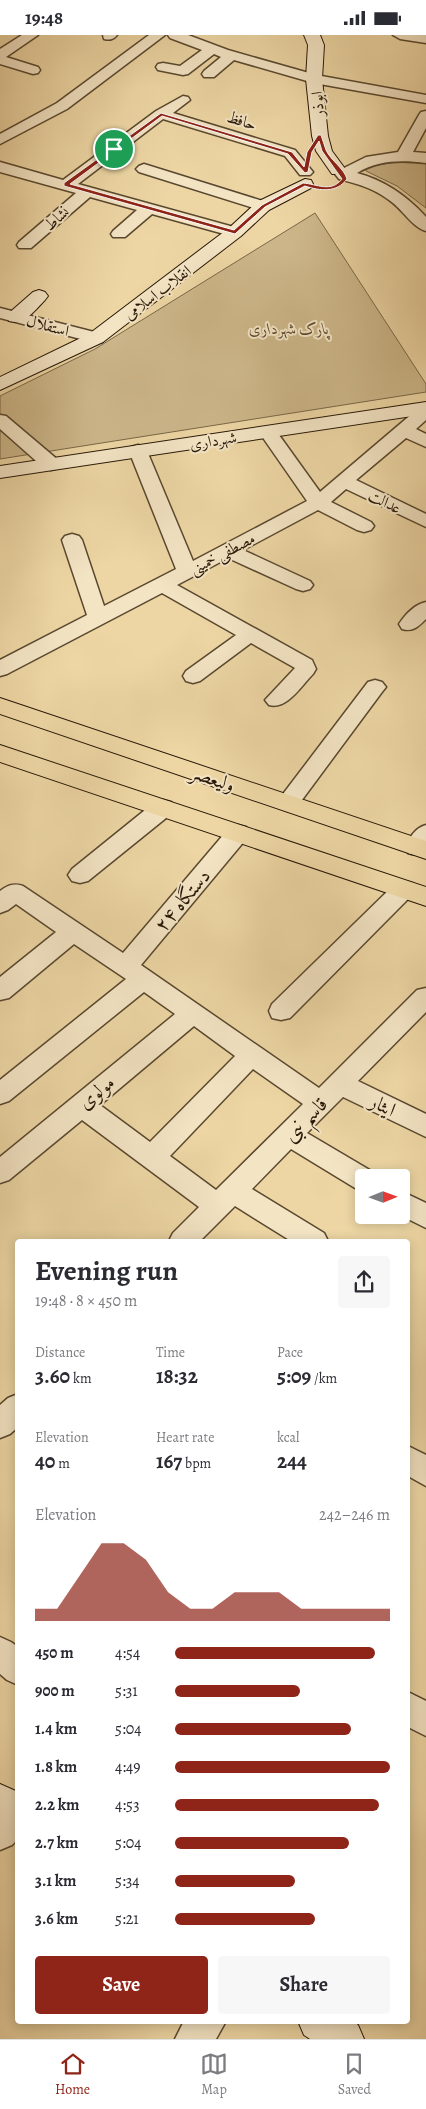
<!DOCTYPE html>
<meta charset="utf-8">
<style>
:root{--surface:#fff;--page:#f7f7f7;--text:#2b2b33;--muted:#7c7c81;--line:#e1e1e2;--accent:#8f2418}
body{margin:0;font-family:Alegreya,Amiri,serif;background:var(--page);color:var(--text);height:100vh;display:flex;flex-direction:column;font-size:19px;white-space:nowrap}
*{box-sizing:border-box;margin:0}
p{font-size:16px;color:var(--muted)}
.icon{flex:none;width:28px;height:28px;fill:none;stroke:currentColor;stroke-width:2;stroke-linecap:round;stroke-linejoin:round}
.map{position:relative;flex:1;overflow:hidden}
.panel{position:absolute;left:15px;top:1204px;width:395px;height:785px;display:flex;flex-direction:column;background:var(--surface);border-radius:5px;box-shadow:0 2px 12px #0003}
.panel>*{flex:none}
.needle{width:32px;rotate:89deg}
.buttons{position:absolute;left:355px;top:1134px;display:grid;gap:10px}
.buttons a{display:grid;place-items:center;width:55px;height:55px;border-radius:5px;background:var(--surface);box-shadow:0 2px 12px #0003;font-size:25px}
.pin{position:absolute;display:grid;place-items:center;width:42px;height:42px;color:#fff;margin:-21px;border:2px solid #fff;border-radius:50%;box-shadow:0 1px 5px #0007}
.round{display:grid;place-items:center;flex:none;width:52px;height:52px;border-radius:5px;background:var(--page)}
.overview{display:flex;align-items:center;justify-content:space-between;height:85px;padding:0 20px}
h1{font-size:28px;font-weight:600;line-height:38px}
.metrics{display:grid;grid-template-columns:repeat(3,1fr);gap:8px;height:85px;padding:5px 20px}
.metrics div{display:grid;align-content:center}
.metrics b{font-size:21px;font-weight:600}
.metrics small{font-size:14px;font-weight:400}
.metrics p{font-size:14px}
.chart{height:140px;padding:10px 20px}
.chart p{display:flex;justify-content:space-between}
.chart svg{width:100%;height:90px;margin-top:5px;fill:var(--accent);opacity:.7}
.action{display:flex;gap:10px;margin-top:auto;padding:10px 20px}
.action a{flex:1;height:58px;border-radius:5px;background:var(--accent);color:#fff;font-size:20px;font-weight:600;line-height:58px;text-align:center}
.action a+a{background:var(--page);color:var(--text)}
ul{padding:0 20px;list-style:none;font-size:16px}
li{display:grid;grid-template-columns:80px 60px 1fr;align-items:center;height:38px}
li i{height:12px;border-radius:6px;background:var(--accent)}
.status{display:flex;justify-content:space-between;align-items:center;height:35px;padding:0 25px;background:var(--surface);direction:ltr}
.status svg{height:14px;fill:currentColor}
.tab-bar{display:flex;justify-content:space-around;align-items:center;height:70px;border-top:1px solid var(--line);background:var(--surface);font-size:14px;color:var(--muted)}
.tab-bar a{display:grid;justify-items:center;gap:2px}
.tab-bar .current{color:var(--accent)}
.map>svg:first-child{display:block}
.green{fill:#ccb689;stroke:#7a6748}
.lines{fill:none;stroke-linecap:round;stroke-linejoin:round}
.street-casing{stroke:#59482f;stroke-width:3}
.secondary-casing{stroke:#281808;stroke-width:2}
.primary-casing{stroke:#281808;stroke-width:2}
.street{fill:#f3e4c4;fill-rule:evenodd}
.secondary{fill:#f3e4c4;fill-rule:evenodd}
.primary{fill:#edd6a4;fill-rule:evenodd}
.route{fill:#8f2418;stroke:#fff;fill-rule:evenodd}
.labels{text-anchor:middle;stroke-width:4;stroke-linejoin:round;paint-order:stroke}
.far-street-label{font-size:16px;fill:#281808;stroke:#f3e4c4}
.far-park-label{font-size:16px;font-style:italic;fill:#59472f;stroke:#f3e4c4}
.street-label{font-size:20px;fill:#281808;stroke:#f3e4c4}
</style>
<div class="status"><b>19:48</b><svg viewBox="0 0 49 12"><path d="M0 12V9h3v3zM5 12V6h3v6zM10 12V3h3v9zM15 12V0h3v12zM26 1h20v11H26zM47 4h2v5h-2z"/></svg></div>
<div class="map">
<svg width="426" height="2004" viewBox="0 0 426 2004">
<rect width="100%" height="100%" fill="#edd6a4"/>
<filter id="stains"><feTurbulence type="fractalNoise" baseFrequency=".004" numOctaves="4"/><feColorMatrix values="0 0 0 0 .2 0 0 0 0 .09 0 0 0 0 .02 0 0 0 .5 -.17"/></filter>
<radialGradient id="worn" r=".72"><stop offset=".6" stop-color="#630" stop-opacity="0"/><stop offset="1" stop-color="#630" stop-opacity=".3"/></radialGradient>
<path class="green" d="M421,125L426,126V173L397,151L366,136V133L371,130Z
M315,178L426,349V357L0,424V361L95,314Z"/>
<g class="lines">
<g class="street-casing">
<path id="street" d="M22,0H38L6,22L38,32L40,35L38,38L33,39L0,29V14Z
M103,0H117C113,5 110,5 104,4Z
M149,0H165L67,74L0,109V99L57,68Z
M168,0H188L228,15L316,40L426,60V68L314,48L234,25L214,42H204L202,39L204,36L221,22L214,19L188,39L183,40L158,35L156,32L158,29L163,28L180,31L202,15L170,3Z
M393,0H426V8L400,4Z
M183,61L188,62L190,65L173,78L295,115L313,137L310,140H300L285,121L163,84L78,149L241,194L243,197L241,200L235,202L152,179L125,202H113L111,199L113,196L137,175L90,162L31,213H19L17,210L19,207L76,158L0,137V127L63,145L156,76Z
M426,76V93L413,117L426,118V128C401,125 379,125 357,138C384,145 407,161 426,182V196C414,193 403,176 393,168C374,153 361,150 339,144L335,139L338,136L366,122L398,117L419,80L421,77Z
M144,129L269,168L271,171L269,174H257L139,137L136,134L139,131Z
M0,273L102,299L105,303L102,307L96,308L0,283Z
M426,371V385L416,394L426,399V412L406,403L356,445L426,479V492L346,454L331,467L371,487L374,491L371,495L364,497L357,495L318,475L243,515L310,546L313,550L310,554L303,556L296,554L228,523L177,550L312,625L316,634L313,639C301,651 287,675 269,670L265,665L295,633L251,608L200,646L193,648L186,646L183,641L186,636L236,600L162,558L7,639L0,641V625L87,580L62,505L65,501L72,499L79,501L82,505L104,571L176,534L129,416L131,412L138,410L145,412L147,416L193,526L307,466L259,397L262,393L268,392L274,393L320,457L420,372Z
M0,380L6,381L58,425L60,429L58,433L51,435L44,433L0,394Z
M426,567V584C418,592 413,597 402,594L399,589C405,580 415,569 426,567Z
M375,645L382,647L386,652L382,657L296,773L288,776L280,773L277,768L280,763L368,647Z
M163,765L171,767L174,773L171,779L88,846L80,848L72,846L68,840L72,834L155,767Z
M238,790L246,792L249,798L246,804L141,930L319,1053L417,955L426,953V977L358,1046L426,1079V1102L343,1062L307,1098L373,1137L376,1142H364V1156L355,1153L291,1114L252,1154L324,1198L328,1206H291L235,1171L200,1206H169L173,1198L199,1172L82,1085L9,1145L0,1148V1122L175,979L144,957L9,1066L0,1069V1045L126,944L74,909L9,963L0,965V942L56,897L16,869L8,875L0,878V856C8,850 13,848 23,851L123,918L230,792ZM194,991L235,1021L150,1107L100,1070ZM253,1034L303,1069L216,1155L170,1121Z
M426,790V815C421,821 414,820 408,818L405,812C410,802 415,793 426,790Z
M404,846L412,848L416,854L412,860L290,983L281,985L272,983L269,976L272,969L396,848Z
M401,1156L426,1168V1193L400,1180Z
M18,1359V1392L10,1399L0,1403V1370L8,1363Z
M408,1411L426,1420V1451L408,1441Z
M0,1602L11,1607L18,1612V1650L7,1645L0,1639Z
M408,1657L426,1666V1701L408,1692Z
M18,1761V1804L12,1810L0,1815V1773L6,1766Z
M184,1986H226L216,2004H175Z"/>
</g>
<g class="secondary-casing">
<path id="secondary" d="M304,0H320L324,10L322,44L328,101L332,116L346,135L344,139H332L316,116L312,101L306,44L308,10Z
M305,144L311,145L313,149L311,153L269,175L241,201L103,307L0,355V342L89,299L229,193L257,167Z
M39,255L45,257L48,261L45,265C35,275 25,290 9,286L7,282L9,278L33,257Z
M426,367V379L0,443V431Z
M0,1749L18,1757V1797L0,1789Z
M298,1986H353L358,1990L364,2004H310L304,2000Z"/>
</g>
<g class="primary-casing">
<path id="primary" d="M0,663L426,806V824L0,679Z
M0,710L426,852V871L0,727Z"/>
</g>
<use href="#street" class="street"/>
<use href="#secondary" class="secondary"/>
<use href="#primary" class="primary"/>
</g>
<path class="route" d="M161,78L292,117L304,132L307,117L318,100H321C323,105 324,110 326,115C331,126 344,133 347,144C337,158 320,156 305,151L265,172L235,199L64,151V148ZM162,81L288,119L305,138L308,137L312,117L319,106L322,116L342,144C331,158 317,149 303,148L262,170L234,195L70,149Z"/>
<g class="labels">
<g class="far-street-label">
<text transform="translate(317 69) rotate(-95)" y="6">ابوذر</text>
<text transform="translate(242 85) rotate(17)" y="6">حافظ</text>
<text transform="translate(56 183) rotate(-41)" y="6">نشاط</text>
<text transform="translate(157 257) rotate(-37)" y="6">انقلاب اسلامی</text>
<text transform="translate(48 290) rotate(15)" y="6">استقلال</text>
<text transform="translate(213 405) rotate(-9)" y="6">شهرداری</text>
<text transform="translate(385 466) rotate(26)" y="6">عدالت</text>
<text transform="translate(222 518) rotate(-28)" y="6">مصطفی خمینی</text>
</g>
<g class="far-park-label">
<text x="289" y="299">پارک شهرداری</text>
</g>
<g class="street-label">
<text transform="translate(213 743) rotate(19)" y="7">ولیعصر</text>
<text transform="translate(182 865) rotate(-50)" y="7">۲۴ دستگاه</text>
<text transform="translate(96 1057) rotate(-40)" y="7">مولوی</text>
<text transform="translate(383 1070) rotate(26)" y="7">ایثار</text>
<text transform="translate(305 1084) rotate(-45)" y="7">قاسم نبی</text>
</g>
</g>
<rect width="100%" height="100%" filter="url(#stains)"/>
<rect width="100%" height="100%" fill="url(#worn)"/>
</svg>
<div class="buttons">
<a><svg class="needle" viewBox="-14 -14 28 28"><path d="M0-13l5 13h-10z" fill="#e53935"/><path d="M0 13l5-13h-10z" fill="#7c7c81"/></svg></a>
</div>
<div class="pin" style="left:114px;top:114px;background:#1e9e55"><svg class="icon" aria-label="arrive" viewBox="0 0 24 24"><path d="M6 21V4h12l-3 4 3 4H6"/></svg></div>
<section class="panel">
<div class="overview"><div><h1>Evening run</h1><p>19:48 · 8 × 450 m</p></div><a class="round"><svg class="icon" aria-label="share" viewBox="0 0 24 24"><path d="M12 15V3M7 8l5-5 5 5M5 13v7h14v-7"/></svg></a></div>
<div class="metrics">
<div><p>Distance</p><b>3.60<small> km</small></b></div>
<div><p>Time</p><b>18:32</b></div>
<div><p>Pace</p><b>5:09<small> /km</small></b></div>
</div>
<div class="metrics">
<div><p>Elevation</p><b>40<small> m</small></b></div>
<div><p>Heart rate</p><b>167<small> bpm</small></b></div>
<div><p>kcal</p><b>244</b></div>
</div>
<div class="chart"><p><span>Elevation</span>242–246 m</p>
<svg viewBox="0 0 160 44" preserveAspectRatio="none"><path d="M0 44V38L10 38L20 22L30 6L40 6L50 14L60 30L70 38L80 38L90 30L100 30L110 30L120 38L130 38L140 38L150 38L160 38V44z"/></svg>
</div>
<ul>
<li><b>450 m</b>4:54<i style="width:93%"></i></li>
<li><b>900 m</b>5:31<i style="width:58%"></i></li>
<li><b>1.4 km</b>5:04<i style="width:82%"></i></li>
<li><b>1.8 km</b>4:49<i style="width:100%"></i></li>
<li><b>2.2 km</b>4:53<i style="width:95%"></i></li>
<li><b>2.7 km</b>5:04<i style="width:81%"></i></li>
<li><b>3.1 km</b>5:34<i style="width:56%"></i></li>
<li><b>3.6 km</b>5:21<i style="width:65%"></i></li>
</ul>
<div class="action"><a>Save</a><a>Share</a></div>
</section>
</div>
<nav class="tab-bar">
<a class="current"><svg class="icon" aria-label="home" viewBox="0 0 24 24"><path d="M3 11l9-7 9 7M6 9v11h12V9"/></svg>Home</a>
<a><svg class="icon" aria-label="map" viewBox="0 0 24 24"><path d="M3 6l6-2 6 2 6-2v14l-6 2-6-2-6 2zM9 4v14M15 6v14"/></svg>Map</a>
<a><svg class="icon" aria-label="saved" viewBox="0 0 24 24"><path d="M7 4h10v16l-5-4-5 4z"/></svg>Saved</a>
</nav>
